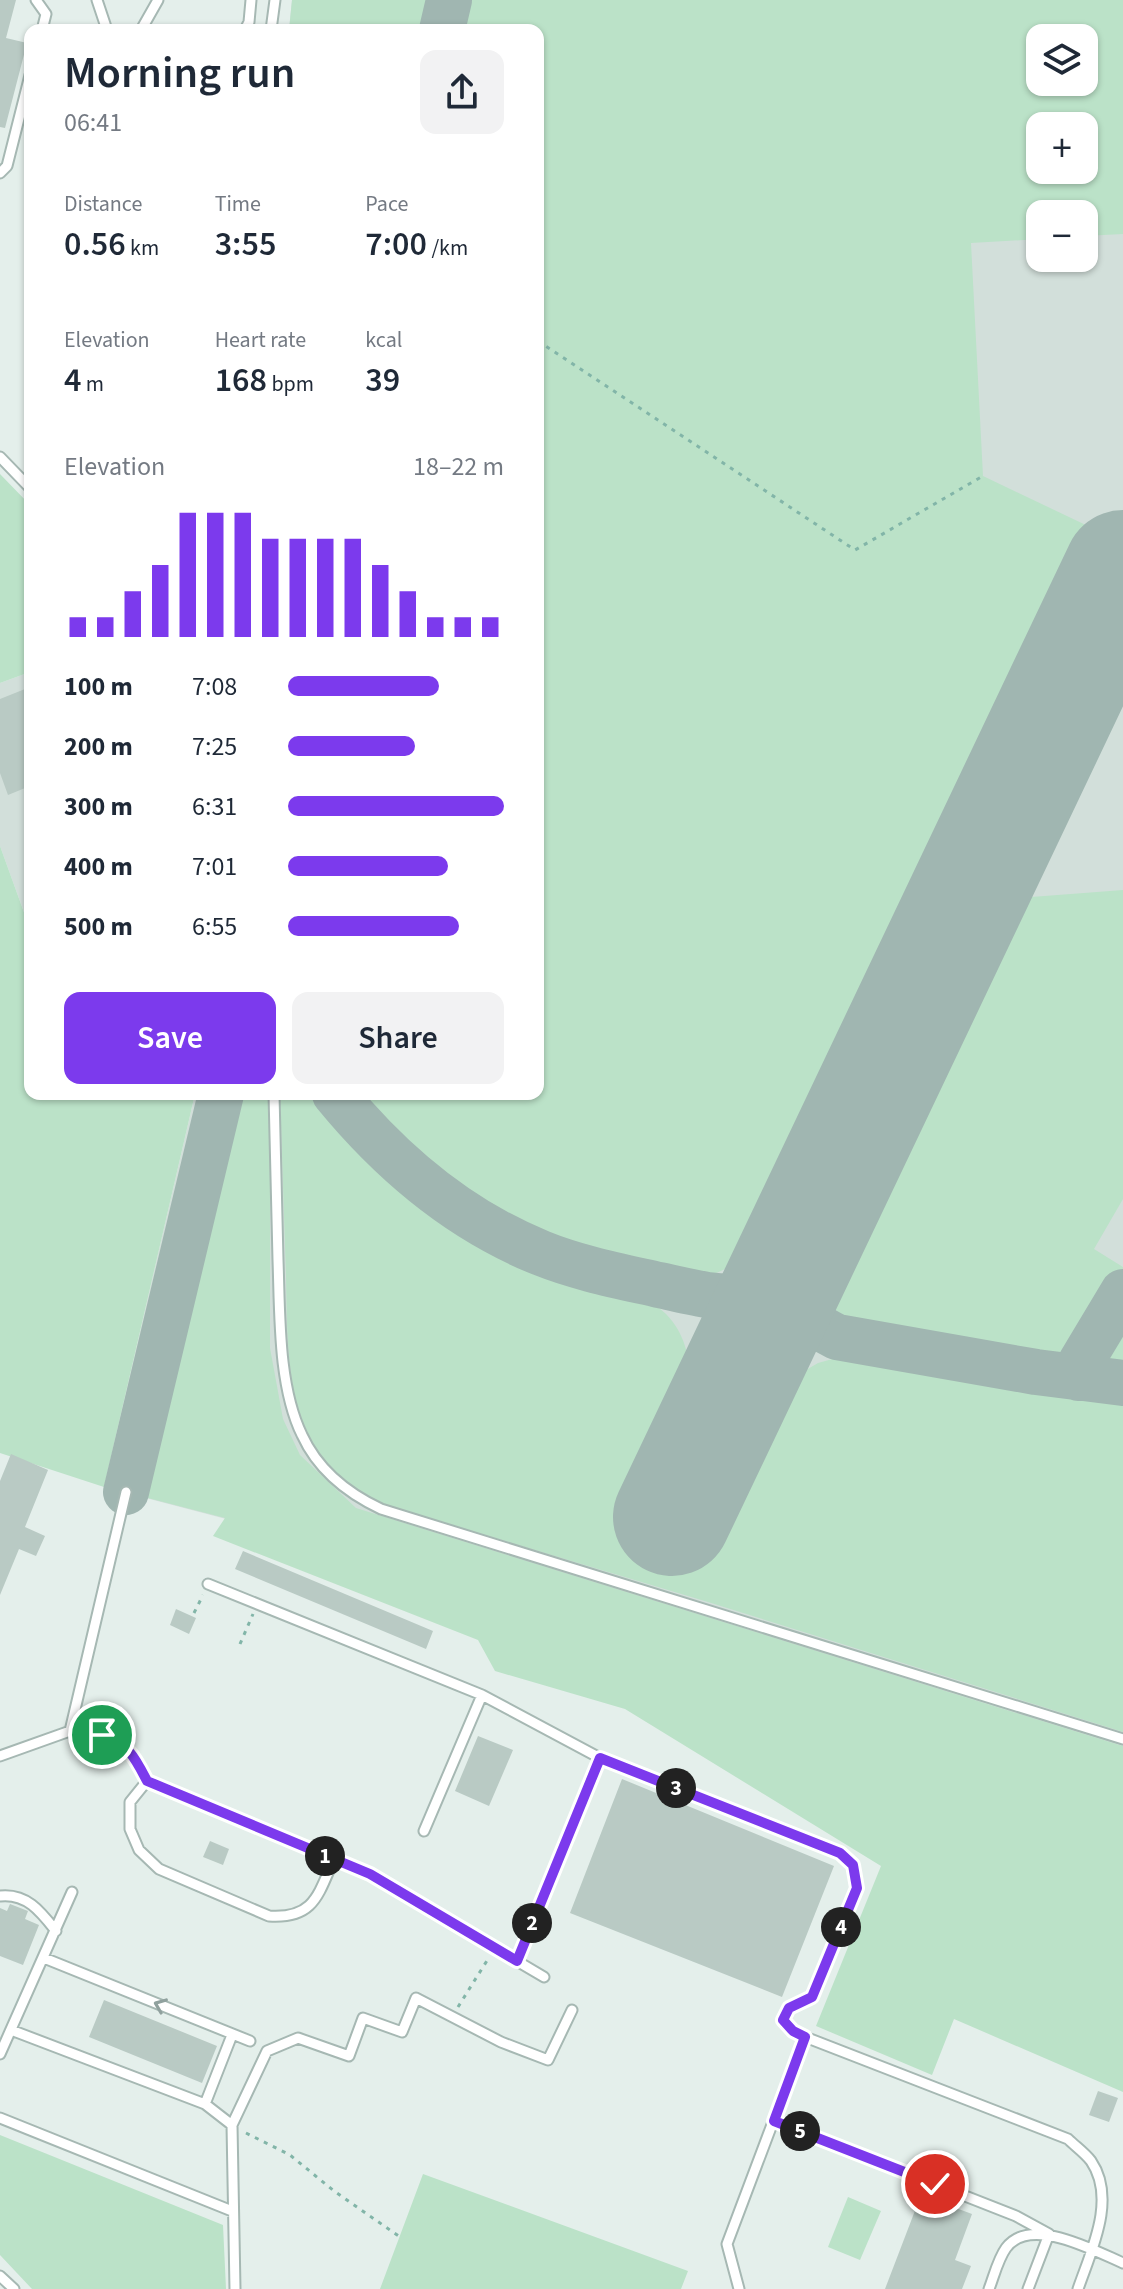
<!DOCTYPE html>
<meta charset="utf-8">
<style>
:root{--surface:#fff;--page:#f2f2f3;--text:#1f2937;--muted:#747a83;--accent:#7c3aed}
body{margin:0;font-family:"Source Sans 3",sans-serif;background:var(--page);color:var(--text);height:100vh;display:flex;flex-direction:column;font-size:30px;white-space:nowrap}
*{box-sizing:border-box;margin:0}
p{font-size:26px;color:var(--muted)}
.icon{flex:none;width:44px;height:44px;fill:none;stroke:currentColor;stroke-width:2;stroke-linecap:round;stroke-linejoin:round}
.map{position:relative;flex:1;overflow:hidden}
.side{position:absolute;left:24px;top:24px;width:520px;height:1076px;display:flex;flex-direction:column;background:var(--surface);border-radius:16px;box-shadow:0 2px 6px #0004}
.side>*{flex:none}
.controls{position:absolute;left:1026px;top:24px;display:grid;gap:16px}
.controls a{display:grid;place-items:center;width:72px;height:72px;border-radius:16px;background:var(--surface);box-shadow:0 2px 6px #0004;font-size:40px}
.pin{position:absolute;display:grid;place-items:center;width:68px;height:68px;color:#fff;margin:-34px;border:4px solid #fff;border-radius:50%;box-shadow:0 2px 8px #0007}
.km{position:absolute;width:40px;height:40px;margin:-20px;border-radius:50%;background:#222;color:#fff;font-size:22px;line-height:40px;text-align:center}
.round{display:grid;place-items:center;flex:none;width:84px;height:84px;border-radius:16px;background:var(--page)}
.head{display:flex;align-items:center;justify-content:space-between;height:136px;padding:0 40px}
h1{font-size:44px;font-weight:600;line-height:60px}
.stats{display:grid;grid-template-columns:repeat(3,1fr);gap:12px;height:136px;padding:8px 40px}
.stats div{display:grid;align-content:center}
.stats b{font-size:34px;font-weight:600}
.stats small{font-size:22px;font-weight:400}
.stats p{font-size:22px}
.chart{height:224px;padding:16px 40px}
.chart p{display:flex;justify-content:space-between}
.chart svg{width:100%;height:144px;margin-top:8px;stroke:var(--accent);stroke-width:6}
.button{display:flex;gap:16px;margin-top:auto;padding:16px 40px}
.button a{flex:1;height:92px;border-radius:16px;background:var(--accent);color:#fff;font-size:32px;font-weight:600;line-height:92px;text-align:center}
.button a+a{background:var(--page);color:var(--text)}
ul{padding:0 40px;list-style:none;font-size:26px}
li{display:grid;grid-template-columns:128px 96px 1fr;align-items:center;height:60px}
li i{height:20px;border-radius:10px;background:var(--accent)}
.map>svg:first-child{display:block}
.built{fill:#d2dfda;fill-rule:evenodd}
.green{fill:#bbe2c8;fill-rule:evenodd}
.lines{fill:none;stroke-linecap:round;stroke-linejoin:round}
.taxiway{stroke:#a0b6b1;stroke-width:46}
.runway{stroke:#a0b6b1;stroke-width:118}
.building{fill:#b9cac4}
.lane-casing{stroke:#a6b8b3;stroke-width:13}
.path{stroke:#82b5a8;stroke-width:3;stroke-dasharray:4 6;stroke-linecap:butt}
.lane{stroke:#fff;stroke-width:9}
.oneway{stroke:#90a19e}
.route-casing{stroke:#fff;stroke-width:16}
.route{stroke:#7c3aed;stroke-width:10}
</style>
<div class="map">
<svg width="1123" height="2289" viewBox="0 0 1123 2289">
<rect width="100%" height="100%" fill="#e4efeb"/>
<path class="built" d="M292,0H1123V1746L951,1693L226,1519L104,1487L195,1094H538V30H289ZM1040,38H1084V82H1040ZM1040,126H1084V170H1040ZM1040,214H1084V258H1040Z
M30,672V929L0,846V683Z"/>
<path class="green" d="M292,0H431L424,30H289Z
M467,0H1123V234L1084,236V214H1040V239L971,243L983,476L1090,527L745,1255C732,1266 718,1275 702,1276C682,1276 661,1270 642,1265C572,1249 505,1224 447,1183C412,1158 384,1125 355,1094H538V30H460ZM1040,38H1084V82H1040ZM1040,126H1084V170H1040Z
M0,474L30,505V672L0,683Z
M0,846L30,929V1094H195L104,1487L0,1453Z
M1123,890V1199L1094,1249L1123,1267V1271L1090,1331L1063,1360L855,1326C842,1319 835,1311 829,1298L1018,898Z
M239,1094H270V1348L283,1419L300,1455L356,1508L1123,1746V2092L954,2019L932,2075L816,2026L881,1866L625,1709L495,1671L478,1640L213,1536L225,1518L144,1497Z
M280,1094H315C379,1173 456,1234 550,1271C584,1284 631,1287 659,1308C679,1323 689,1348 689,1372L627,1505L712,1545L786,1391L801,1373L818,1363L836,1358L854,1357L1073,1394L1123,1398V1732L708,1602L368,1500C340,1483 318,1457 305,1427C286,1386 287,1322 286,1277C284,1216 282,1155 280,1094Z
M1123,1314V1367L1109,1366L1104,1360L1102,1353Z
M0,2135L223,2225L226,2289H32L0,2255Z
M423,2174L688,2271L681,2289H380Z
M848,2197L881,2211L860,2260L828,2247Z"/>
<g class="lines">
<path class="taxiway" d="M442,30L449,0
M335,1094C390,1161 459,1220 541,1253C578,1268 619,1276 659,1285C720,1298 759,1313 798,1252
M798,1252C788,1301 790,1313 837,1337L1036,1372L1123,1383
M1078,1378L1081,1362L1123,1292
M126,1492L221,1094"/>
<path class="runway" d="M672,1517L1123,569"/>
</g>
<path class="building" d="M0,0H16L6,38L27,43L5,128L0,127Z
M30,687V786L8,795L0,773V699Z
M11,1454L48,1470L25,1527L45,1536L36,1556L19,1549L0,1595V1481Z
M243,1551L433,1631L426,1649L235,1569Z
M176,1609L196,1618L189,1634L170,1625Z
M478,1736L513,1750L489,1806L455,1791Z
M622,1779L834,1866L782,1997L570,1913Z
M210,1841L229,1849L223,1865L203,1857Z
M10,1904L28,1911L25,1919L39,1925L23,1965L0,1956V1908L7,1911Z
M104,2000L217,2046L202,2083L89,2037Z
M1098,2091L1118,2098L1109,2122L1089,2115Z
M921,2195L972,2214L955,2260L971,2266L962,2289H885Z"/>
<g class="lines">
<g class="lane-casing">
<path id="lane" d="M36,0L46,14L42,30
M97,0L107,30
M141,30L158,0
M245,30L249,22L251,0
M271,30L275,0
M0,173L7,166L30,75
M0,457L30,488
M274,1094C275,1149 277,1205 278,1260C280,1314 278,1386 302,1435C318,1470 347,1493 381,1509L1123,1739
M208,1584L482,1695L600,1758L840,1853L853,1865L857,1888L812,1997L789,2008L783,2020L793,2031L805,2037L1068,2139C1075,2146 1085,2153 1091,2161C1117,2199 1091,2251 1078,2289
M70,1731C111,1728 129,1746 147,1781L370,1874L544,1977
M0,1756L70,1731L126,1492
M147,1781L130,1802V1829L139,1850L159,1869L269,1916C314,1919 318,1895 334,1859
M424,1831L482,1695
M0,1896C27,1893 41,1912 56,1931
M44,1958L250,2041
M517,1961L600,1758
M11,2030L205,2104L232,2125
M0,2054L72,1892
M205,2104L232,2035
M0,2118L232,2211
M774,2121L1016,2216L1049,2234L1028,2289
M0,2276L14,2289
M235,2289L232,2125L267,2051L298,2038L349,2056L363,2018L402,2032L416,1998L501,2042L548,2060L572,2010
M739,2289L727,2244L805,2037
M989,2289C994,2276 998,2259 1006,2248C1030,2215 1095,2251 1123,2263"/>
</g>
<path class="path" d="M538,341L855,550L983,476
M194,1613L203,1595
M240,1644L253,1614
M458,2007L488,1959
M246,2133L290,2155L334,2191L400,2237"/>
<use href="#lane" class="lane"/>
</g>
<defs><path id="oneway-chevron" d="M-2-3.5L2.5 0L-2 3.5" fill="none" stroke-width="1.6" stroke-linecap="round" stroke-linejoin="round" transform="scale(2)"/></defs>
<use class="oneway" href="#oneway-chevron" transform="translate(160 2005) rotate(-158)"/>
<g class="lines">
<g class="route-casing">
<path id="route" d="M102,1735C129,1745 134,1756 147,1781L370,1874L517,1961L600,1758L840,1853L853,1865L857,1888L812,1997L789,2008L783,2020L793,2031L805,2037L774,2121L935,2184"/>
</g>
<use href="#route" class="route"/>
</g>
</svg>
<div class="controls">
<a><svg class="icon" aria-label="layers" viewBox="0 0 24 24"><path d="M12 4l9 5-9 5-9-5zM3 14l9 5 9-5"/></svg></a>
<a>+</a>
<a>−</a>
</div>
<div class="pin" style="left:102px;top:1735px;background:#1e9e55"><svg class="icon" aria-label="arrive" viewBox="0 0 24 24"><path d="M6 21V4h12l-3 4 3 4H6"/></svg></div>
<div class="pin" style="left:935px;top:2184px;background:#d93025"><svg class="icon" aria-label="check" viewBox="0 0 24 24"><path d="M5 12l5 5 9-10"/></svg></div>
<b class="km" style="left:325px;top:1856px">1</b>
<b class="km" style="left:532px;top:1923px">2</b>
<b class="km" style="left:676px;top:1788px">3</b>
<b class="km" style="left:841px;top:1927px">4</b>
<b class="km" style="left:800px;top:2131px">5</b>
<section class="side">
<div class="head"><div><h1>Morning run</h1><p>06:41</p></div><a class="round"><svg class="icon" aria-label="share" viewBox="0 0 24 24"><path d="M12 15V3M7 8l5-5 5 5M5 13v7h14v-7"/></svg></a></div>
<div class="stats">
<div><p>Distance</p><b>0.56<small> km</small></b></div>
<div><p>Time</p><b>3:55</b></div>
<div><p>Pace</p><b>7:00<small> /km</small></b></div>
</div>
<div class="stats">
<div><p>Elevation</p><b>4<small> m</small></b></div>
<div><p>Heart rate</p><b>168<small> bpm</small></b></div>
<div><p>kcal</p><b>39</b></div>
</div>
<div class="chart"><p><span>Elevation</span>18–22 m</p>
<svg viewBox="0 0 160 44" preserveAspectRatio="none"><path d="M5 44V38M15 44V38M25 44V30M35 44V22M45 44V6M55 44V6M65 44V6M75 44V14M85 44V14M95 44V14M105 44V14M115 44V22M125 44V30M135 44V38M145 44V38M155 44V38"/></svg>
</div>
<ul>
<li><b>100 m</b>7:08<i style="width:70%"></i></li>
<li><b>200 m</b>7:25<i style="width:59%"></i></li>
<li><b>300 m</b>6:31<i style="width:100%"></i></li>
<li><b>400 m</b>7:01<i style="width:74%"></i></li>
<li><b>500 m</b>6:55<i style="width:79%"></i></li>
</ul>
<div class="button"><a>Save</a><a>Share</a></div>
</section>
</div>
